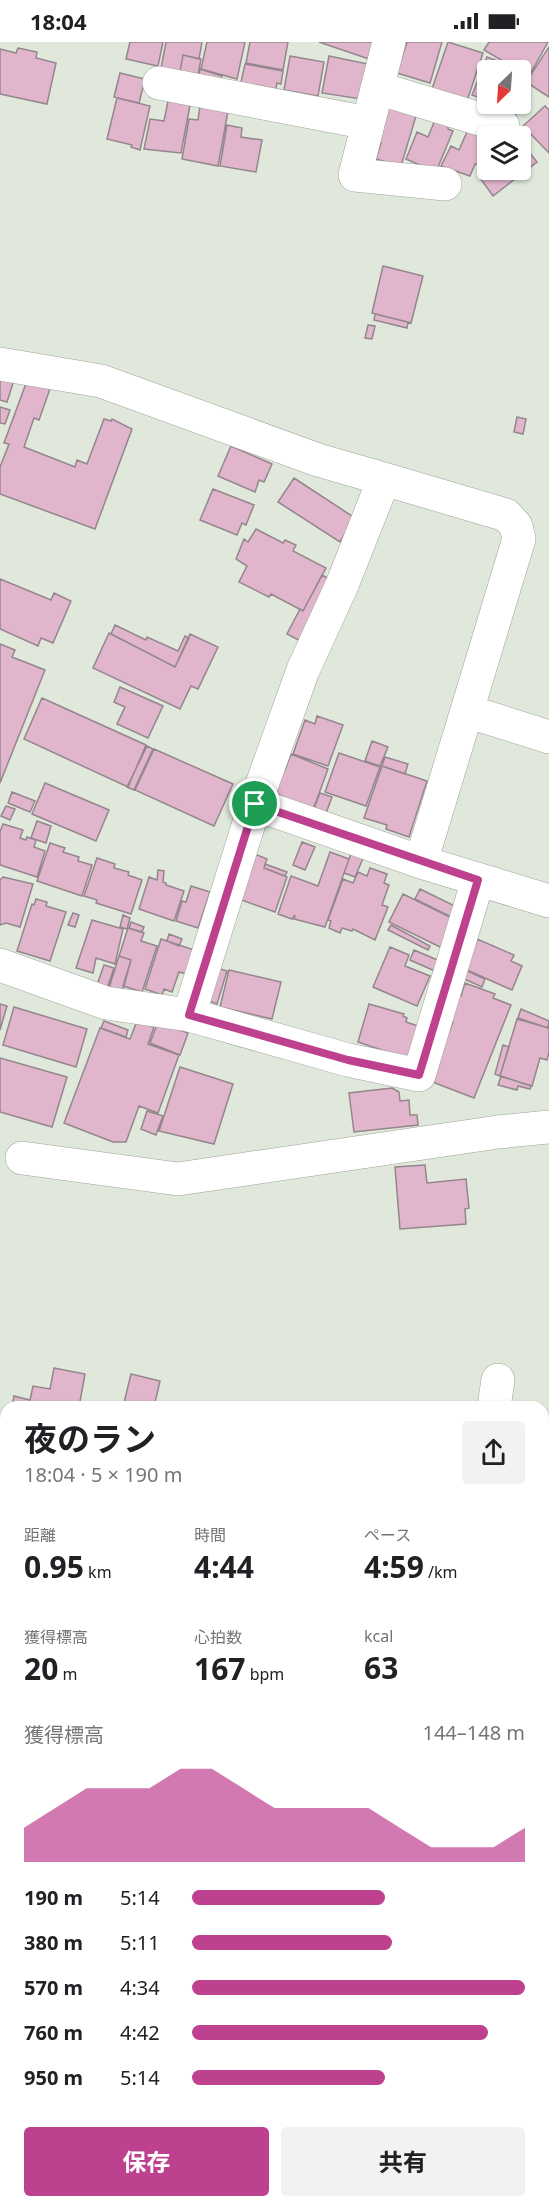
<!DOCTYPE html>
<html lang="ja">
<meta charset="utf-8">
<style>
:root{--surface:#fff;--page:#f2f2f2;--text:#202124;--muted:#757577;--accent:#be418f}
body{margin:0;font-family:"Noto Sans","Noto Sans JP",sans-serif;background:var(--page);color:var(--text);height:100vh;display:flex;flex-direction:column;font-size:22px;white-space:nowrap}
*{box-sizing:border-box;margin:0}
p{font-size:20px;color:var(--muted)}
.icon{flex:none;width:33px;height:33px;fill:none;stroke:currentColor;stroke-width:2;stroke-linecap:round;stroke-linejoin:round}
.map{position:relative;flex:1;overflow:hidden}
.drawer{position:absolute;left:0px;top:1359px;width:549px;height:807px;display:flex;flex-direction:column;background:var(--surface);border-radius:18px 18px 0 0;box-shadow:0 2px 4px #0004}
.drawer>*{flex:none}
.needle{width:39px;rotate:205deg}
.controls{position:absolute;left:477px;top:18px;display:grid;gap:12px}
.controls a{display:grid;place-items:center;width:54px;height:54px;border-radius:6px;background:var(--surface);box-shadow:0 2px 4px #0004;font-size:30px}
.pin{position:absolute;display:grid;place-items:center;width:51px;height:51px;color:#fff;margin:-26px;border:3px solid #fff;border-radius:50%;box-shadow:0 2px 6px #0007}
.round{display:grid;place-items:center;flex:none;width:63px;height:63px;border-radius:6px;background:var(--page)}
.summary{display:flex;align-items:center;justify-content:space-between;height:102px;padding:0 24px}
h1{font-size:33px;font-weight:700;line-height:45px}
.figures{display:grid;grid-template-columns:repeat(3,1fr);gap:9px;height:102px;padding:6px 24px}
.figures div{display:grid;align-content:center}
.figures b{font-size:30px;font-weight:700}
.figures small{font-size:16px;font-weight:400}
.figures p{font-size:16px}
.chart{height:168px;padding:12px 24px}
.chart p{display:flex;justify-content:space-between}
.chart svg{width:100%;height:108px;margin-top:6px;fill:var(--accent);opacity:.7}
.cta{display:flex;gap:12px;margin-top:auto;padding:12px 24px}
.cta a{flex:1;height:69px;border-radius:6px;background:var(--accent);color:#fff;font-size:24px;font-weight:700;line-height:69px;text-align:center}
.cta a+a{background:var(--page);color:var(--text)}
ul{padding:0 24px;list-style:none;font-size:20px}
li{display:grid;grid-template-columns:96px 72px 1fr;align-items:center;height:45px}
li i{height:15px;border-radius:8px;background:var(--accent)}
.status{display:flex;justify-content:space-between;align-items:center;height:42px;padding:0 30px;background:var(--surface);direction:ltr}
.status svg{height:16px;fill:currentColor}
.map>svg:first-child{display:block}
.building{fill:#e1b5cc;stroke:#94868d;stroke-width:1.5}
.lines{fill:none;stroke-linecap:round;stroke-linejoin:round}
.minor-casing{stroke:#9ca498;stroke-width:34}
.major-casing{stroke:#9ca498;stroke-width:34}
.minor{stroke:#fff;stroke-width:33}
.major{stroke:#fff;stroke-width:33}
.route-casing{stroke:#fff;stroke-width:12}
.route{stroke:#be418f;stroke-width:8}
</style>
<div class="status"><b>18:04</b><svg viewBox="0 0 49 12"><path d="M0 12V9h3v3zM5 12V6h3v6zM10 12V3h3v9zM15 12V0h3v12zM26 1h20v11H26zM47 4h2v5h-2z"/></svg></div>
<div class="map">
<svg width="549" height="2166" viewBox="0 0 549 2166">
<rect width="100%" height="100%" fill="#dfe8db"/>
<path class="building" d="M130,0H163L158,24L126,17Z
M166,0H202L199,17L183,13L180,30L161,26Z
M207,0H245L237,37L201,27Z
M250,0H288L283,28L246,21Z
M319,0H374L369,17Z
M407,0H442L430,41L397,31Z
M448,0L483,11L467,59L432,47Z
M489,0H548L529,34L484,8Z
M549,5V55L526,40Z
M18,6L37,10L36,16L56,21L47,62L0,52V7L16,11Z
M183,13L201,17L197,38L180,30Z
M290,14L324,20L318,54L284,48Z
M329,14L368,22L361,57L322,51Z
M487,15L503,21L500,28H488V59L472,53Z
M245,22L283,29L281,42L277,41L275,52L240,45Z
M200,27L222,34L220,42L198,37Z
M120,31L145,37L139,61L114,55Z
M520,39L528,42L515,75L502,70L504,65L494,62H520Z
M117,56L150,64L140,108L131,105L132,103L107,97Z
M168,59L190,63L181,111L144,107L150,77L164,79Z
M200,64L228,69L218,124L182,117L189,77L198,78Z
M545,64L549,68V111L523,84Z
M386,65L416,74L401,124L376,117L381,101L376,99Z
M435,78L448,84V87L453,89L436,130L406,117L417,90L428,95Z
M227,83L242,86L241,95L262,98L256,130L220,124Z
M470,83L488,94V112L479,123L475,122L470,134L441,124L451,104L459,108Z
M526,106L537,120L493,154L480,136L490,128H520V107L522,109Z
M383,224L423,234L411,281L372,271Z
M375,272L408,280L407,286L374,278Z
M368,283L375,284L372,297L365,296Z
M0,334L14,338L7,360L0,358Z
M28,336L51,344L39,378L34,376L24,405L75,425L77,418L87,422L104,377L111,379L112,377L132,387L95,487L0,452V425L9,402L4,401Z
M0,365L10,368L5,382L0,381Z
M517,375L526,377L523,392L514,390Z
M231,404L272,422L264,440L259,438L255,450L218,434Z
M294,436L355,476L340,500L278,460Z
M213,447L254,463L246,483L242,481L237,493L200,478Z
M256,487L283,501L285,498L296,503L293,509L326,526L303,569L271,552L269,555L239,540L247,524L236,517L244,497L248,500Z
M322,533L336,541L304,601L287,592L300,567L303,569Z
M0,537L51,558L54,551L71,559L53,601L41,596L38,604L0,587Z
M115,583L146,598L147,595L178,609L185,594L189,596L175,625L111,592Z
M109,591L175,625L190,592L218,605L198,647L191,644L180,667L93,626Z
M0,602L15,608L12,615L45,628L0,741Z
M120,645L163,664L148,696L117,682L125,665L114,660Z
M42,656L146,703L128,745L24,697Z
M317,674L343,683L328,724L293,712L305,678L315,682Z
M372,699L388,705L380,724L365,719Z
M147,704L153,707L134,748L127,745Z
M154,707L233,742L214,784L135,748Z
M339,711L380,725L366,764L325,750Z
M291,712L328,727L313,768L277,752L272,740L278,725L285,728Z
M385,715L408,722L405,732L382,724Z
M382,724L427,739L409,795L386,787L387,783L364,776Z
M45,741L109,768L96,799L32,772Z
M12,750L35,759L30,770L8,761Z
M320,751L332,755L325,774L313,769Z
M6,764L15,767L10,778L1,774Z
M37,779L51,784L46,801L31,796Z
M3,782L23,788L20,796L26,798L27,795L36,798L34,805L45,809L37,835L0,823V790Z
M302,800L315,805L305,828L293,823Z
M50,801L65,806L63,810L79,815L78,819L92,823L82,854L37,839Z
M352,809L364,814L355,835L344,831Z
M330,810L349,817L325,885L294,877L295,873L292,877L278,872L291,834L318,844Z
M252,811L267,817L264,826L287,835L275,870L236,856Z
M97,816L115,822L114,826L129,830L128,833L142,838L131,872L96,861L97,858L84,854Z
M265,822L287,830L285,834L264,826Z
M370,826L387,832L384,841L389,843L382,863L388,865L375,898L353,887L352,889L342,886L340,891L329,886L331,879L328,878L343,837L353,841L358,830L367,834Z
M158,828L164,829L163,840L166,841V843L184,849L174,879L139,867L149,835L157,838Z
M3,835L33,842L20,885L6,881L0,883V838Z
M191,844L210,850L198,886L176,879L182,859L186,860Z
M420,847L461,867L455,877L415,857Z
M403,852L456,878L442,906L389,880Z
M36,857L47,860L46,864L66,870L50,919L17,909L32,862L34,863Z
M73,871L79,873L75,885L68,883Z
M123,873L130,876L127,887L120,885Z
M92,878L123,887L115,922L96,916L93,931L76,926Z
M131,880L144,885L142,890L129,886Z
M391,883L430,904L428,908L388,888Z
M128,886L144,891L141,899L157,904L142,950L123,944L131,918L119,914Z
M169,892L182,897L179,904L167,899Z
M161,897L194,908L187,932L179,930L172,950L164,947L162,953L145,947Z
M477,897L514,913L511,919L522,924L512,948L467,928Z
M390,905L409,913L405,924L430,934L417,964L373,945Z
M414,908L442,920L437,930L410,918Z
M119,914L131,918L122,951L109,946Z
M104,923L114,926L107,947L97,943Z
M210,924L227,929L217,962L201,956Z
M463,927L485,937L482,945L460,935Z
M229,928L281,940L272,977L220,965Z
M465,941L495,952L493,956L511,963L474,1056L430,1039L453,980L446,977L456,952L461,954Z
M0,962L7,964L0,988Z
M369,962L404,972L403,974L407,976L406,980L418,984L408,1017L358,1000Z
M14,965L87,987L76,1025L3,1003Z
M521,967L549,979L548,986L518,976Z
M517,977L549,986V1010L547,1018L540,1016L532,1044L500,1034Z
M104,979L128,988L126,995L101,986Z
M137,979L154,985L148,1002L179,1013L158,1071L139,1064L126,1100H113L64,1081L100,986L130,997Z
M158,980L188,991L180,1013L150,1001Z
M503,1003L509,1005L500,1034L495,1032Z
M0,1016L67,1035L52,1085L0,1070Z
M180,1025L233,1042L214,1102L159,1089Z
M501,1034L531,1044L530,1047L518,1044L517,1048L498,1043Z
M392,1046L399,1050L400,1059L409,1058L410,1073H417L418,1083L354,1090L349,1051Z
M147,1069L163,1074L156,1093L141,1087Z
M425,1123L427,1141L466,1137L469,1166L465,1167L466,1182L400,1187L395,1125Z
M54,1326L85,1332L79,1365H12L14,1354L30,1358L33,1344L50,1347Z
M131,1332L160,1339L154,1365H123Z
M543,1494L549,1495V1536H546L548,1522H543Z
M543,1552L549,1553L547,1604L543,1603Z
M0,1556H5L3,1588H0Z
M543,1705L549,1708V1760L543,1754Z
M0,1737L6,1740V1826L0,1823Z
M543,1762L549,1768V1785L543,1791Z
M0,1844L6,1847V1890L0,1887Z
M0,1930L6,1933V2016L0,2013Z
M0,2027L6,2029V2065L0,2070Z
M0,2119L6,2126V2137L3,2140L0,2137Z
M41,2160H94L91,2166H43Z
M308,2160H349L323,2166H310Z
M352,2160H360L362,2166H332Z"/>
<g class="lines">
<g class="minor-casing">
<path id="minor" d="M389,0L355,133L445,142
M159,41L368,81
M377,46L503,84
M0,322L101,339L318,418L384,437L342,543L303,628L255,762L189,973
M384,437L506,473L516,484L519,497L421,820
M467,669L549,695
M255,762L421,820L549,859
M0,923L106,961L189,973L348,1018L419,1033L478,838
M22,1116L178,1137L498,1090L549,1085
M494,1365L498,1338
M0,1464L6,1465
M0,1630H6
M543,1688H549
M543,1909L549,1904
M0,1914L6,1917
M0,2086L6,2082
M392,2166L395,2160"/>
</g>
<g class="major-casing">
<path id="major" d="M0,1413L6,1447
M135,2160L136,2166"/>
</g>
<use href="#minor" class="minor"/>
<use href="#major" class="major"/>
</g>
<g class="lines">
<g class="route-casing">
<path id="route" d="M255,762L478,838L419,1033L348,1018L189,973Z"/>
</g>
<use href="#route" class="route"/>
</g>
</svg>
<div class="controls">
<a><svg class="needle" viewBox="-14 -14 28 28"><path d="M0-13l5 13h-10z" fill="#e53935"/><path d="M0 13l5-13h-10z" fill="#757577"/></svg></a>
<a><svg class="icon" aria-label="layers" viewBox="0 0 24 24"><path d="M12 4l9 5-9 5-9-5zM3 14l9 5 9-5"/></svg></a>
</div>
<div class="pin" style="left:255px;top:762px;background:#1e9e55"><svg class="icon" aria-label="arrive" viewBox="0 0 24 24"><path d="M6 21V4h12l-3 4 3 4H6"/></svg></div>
<section class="drawer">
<div class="summary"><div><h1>夜のラン</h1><p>18:04 · 5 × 190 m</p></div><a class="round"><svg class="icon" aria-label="share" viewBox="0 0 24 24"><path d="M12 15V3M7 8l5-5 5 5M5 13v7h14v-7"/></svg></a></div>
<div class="figures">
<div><p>距離</p><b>0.95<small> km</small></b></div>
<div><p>時間</p><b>4:44</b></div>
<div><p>ペース</p><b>4:59<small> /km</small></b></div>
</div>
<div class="figures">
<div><p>獲得標高</p><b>20<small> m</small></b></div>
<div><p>心拍数</p><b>167<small> bpm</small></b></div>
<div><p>kcal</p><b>63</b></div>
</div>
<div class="chart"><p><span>獲得標高</span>144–148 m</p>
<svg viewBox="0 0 160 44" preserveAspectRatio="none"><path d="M0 44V30L10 22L20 14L30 14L40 14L50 6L60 6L70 14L80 22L90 22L100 22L110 22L120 30L130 38L140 38L150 38L160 30V44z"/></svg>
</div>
<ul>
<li><b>190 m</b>5:14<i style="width:58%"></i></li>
<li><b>380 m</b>5:11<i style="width:60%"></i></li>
<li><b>570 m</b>4:34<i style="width:100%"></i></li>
<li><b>760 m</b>4:42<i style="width:89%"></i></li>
<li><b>950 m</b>5:14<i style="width:58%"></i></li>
</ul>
<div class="cta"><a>保存</a><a>共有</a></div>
</section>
</div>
